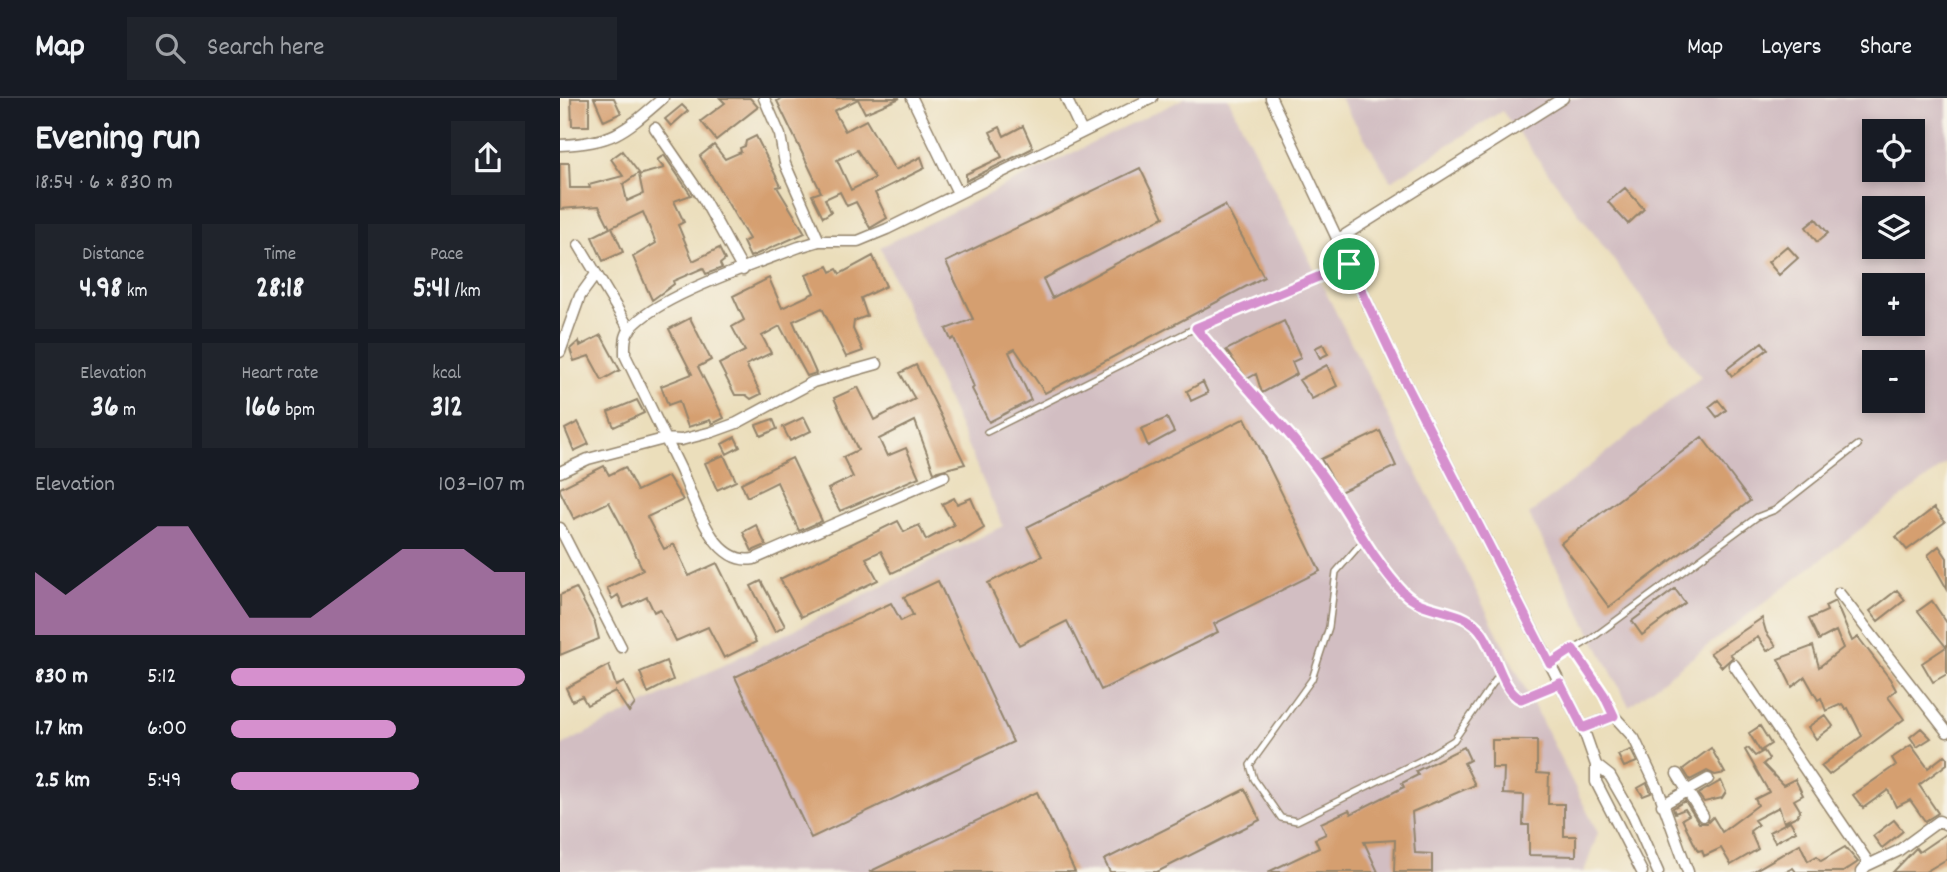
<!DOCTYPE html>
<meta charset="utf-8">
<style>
:root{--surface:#171b24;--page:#20242c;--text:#f1f3f6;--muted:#9ea1a6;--line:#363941;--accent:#d690ce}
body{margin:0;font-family:Dekko,sans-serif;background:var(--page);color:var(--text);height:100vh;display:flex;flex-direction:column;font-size:26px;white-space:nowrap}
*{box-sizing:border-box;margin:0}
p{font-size:23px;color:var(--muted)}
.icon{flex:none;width:38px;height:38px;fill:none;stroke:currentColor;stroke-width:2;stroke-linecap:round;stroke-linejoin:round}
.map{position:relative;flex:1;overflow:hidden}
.panel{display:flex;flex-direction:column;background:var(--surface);width:560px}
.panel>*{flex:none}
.fabs{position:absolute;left:1302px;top:21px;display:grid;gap:14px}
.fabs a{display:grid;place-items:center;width:63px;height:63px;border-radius:0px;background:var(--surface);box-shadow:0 4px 10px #0003;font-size:35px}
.pin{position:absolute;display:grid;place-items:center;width:60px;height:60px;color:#fff;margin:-30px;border:4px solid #fff;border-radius:50%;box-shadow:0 2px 7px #0007}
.round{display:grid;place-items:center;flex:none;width:74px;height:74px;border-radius:0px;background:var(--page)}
.head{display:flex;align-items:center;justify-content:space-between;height:119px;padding:0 35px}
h1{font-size:38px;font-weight:700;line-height:52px}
.figures{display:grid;grid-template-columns:repeat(3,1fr);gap:10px;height:119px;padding:7px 35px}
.figures div{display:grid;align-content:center;border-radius:0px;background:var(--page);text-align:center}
.figures b{font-size:30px;font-weight:700}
.figures small{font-size:19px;font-weight:400}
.figures p{font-size:19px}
.chart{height:196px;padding:14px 35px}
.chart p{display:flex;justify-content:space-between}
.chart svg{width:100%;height:126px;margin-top:7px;fill:var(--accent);opacity:.7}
ul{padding:0 35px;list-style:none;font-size:23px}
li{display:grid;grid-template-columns:112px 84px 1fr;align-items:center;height:52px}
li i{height:18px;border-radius:9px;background:var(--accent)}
header{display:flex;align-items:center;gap:42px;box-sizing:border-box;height:98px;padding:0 35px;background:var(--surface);border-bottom:2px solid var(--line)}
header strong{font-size:33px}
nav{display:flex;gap:38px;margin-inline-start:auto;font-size:24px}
.search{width:490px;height:63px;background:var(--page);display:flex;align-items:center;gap:18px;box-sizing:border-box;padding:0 24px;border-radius:0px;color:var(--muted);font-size:26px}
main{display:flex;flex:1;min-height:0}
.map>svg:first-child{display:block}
.industrial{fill:#d2bec2;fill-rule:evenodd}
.building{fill:#d59f70;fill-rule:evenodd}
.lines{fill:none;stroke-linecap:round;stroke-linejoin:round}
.service-casing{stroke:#93846c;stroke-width:8}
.minor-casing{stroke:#93846c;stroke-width:13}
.service{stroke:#fff;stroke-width:5}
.minor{stroke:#fff;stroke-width:10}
.route-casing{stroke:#fff;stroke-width:14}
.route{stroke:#d690ce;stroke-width:9}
</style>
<header>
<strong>Map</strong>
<div class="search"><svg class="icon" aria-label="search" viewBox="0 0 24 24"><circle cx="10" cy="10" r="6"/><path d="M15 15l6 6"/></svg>Search here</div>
<nav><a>Map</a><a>Layers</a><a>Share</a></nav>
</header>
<main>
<section class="panel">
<div class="head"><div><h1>Evening run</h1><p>18:54 · 6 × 830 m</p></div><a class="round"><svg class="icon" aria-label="share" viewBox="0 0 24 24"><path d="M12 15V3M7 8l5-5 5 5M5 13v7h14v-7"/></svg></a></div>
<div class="figures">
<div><p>Distance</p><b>4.98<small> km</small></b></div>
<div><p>Time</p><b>28:18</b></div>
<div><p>Pace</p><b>5:41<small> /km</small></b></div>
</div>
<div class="figures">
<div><p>Elevation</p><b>36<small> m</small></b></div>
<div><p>Heart rate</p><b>166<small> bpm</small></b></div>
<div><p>kcal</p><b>312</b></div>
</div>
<div class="chart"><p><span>Elevation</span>103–107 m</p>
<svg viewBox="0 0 160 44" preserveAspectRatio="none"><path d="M0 44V22L10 30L20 22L30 14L40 6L50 6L60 22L70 38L80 38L90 38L100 30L110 22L120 14L130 14L140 14L150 22L160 22V44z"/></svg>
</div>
<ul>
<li><b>830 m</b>5:12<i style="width:100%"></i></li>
<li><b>1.7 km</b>6:00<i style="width:56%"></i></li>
<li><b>2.5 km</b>5:49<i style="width:64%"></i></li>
</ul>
</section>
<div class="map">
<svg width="1387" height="774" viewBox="0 0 1387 774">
<rect width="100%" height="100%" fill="#f7f3e8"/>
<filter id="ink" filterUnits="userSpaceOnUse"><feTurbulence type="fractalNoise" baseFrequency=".0143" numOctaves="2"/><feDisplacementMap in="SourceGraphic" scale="14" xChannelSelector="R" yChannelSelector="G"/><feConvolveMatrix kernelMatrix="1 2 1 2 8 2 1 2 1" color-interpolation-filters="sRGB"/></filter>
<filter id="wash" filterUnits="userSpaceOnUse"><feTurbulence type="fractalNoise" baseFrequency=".00686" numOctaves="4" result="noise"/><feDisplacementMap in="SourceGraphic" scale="28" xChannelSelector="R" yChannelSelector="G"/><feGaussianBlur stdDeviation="1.57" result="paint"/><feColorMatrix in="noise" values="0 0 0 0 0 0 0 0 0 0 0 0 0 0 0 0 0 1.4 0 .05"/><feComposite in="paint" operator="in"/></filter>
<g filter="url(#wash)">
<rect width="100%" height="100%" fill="#ebdebb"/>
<path class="industrial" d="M625,0H668L1038,735L1024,774H0V648L443,428L320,149Z
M780,0H1387V365L1069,608L969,417L1141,279L942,13L831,83ZM1314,33H1353V72H1314ZM1314,110H1353V149H1314ZM1314,187H1353V226H1314ZM1314,264H1353V303H1314Z"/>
<g id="blocks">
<path class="building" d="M11,0H29V28H12Z
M34,0H54L61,15L44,23Z
M160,0H190L198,9L156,42L141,23L165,5Z
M223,0H340L305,15L298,1L274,13L285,33L306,22L335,72L361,59L365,70L315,95L327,120L310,130L296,104L287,108L280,94L265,101L271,114L263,119L252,97L261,94L217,3ZM297,52L315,80L291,92L277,62Z
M122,7L128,13L111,28L105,21Z
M463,28L473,50L406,83V76L442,59L430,34L440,29L444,38Z
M196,38L221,88L217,89L245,135L190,159L183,144L189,141L140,58L154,47L165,61L181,54L180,50L185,48L186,43Z
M62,53L79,75L63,86L67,103L83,96L79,77L104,70L97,62L104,57L131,97L114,103L124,124L118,127L133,163L159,150L165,162L160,166L162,170L146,176L143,170L113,183L114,186L92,202L73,159L96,145L83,114L52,129L63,154L43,163L32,139L50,130L39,108L0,111V65H9L10,90H30L29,87L63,78L51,61Z
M580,70L604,119L483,181L492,200L665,107L704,179L485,295L455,251L449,254L471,302L429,324L412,291L414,289L394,240L391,242L386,231L413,221L386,164Z
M1065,90L1084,111L1068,126L1048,104Z
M1256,121L1268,135L1257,144L1246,129Z
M1227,148L1238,160L1219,177L1208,164Z
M313,158L326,188L301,200L307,218L294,223L293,231L303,253L286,259L262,210L233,223L256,275L247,278L220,228L202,238L211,255L186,267L201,296L191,301L186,297H175L159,266L185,253L172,229L184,222L173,198L209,180L222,210L254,195L246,177L268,168L271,174L277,171L280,176Z
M130,220L151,262L138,269L164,320L152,326L150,322L128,329L119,303L108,307L101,288L132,276L109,231Z
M724,223L741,260L732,264L737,276L702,295L696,276L687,281L666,252Z
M41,237L60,272L42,282L29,258L14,263L10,251L19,243L20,248Z
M1202,244L1208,251L1172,278L1167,271Z
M763,246L768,256L760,260L755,250Z
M356,267L405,366L374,374L355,323L319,341L327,358L346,350L359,379L280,413L268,391L293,379L283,359L298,352L274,300L298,289L314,322L355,301L340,275Z
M767,267L777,288L752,301L739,282Z
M643,284L648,295L631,303L627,293Z
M77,302L84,315L54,329L48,314Z
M1158,302L1166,312L1157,319L1149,309Z
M244,319L251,333L230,343L223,329Z
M607,320L614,334L588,348L581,331Z
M685,320L760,473L654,526L658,534L541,592L507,523L459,547L428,485L482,458L467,429Z
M213,321L217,331L201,338L196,327Z
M18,324L29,346L14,353L5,331Z
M820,333L836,368L780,394L761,361Z
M175,339L180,349L167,356L162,346Z
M1142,339L1190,403L1049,509L1001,445Z
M164,357L176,383L157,392L145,365Z
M232,360L262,423L239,433L217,384L187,399L181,385Z
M44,368L49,377L65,369L77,393L108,378L123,402L87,419L104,451L114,446L129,478L157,465L196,544L164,560L148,529L116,543L100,511L94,514L87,499L64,510L58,497L52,501L47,490L83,472L65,434L49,404L14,421L0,393V390Z
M394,400L397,406L411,400L424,430L400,445L399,443L332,475L321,453L306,460L318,482L241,519L220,481L338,423L344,434L359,427L366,442L394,427L382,406Z
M1374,410L1385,424L1347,452L1336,439Z
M196,427L206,447L192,453L183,434Z
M1379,448L1387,460V491L1368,457Z
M201,483L225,528L215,534L191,488Z
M378,483L453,644L251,740L175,579L331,505L341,523L353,517L344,499Z
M16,490L35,525L39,541L0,557V497Z
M1115,491L1125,505L1082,537L1072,523Z
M1337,492L1345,502L1318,523L1310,513Z
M1275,503L1292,543L1298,539L1330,581L1336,592L1328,599L1344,621L1269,677L1261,668L1302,638L1288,610L1286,611L1282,606L1266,613L1261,600L1258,602L1245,579L1232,589L1218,561L1253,548L1259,569L1283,550L1276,533L1259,542L1249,521L1267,513L1265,508Z
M1372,503L1387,525V576L1373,584L1362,565L1386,549L1358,513Z
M1202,520L1206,534L1216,548L1207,553L1198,539L1170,556L1173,559L1162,569L1150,555Z
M106,563L113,582L88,595L80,574Z
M49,567L56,588L64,584L75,606L69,614L55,593L27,607L22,598L12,603L6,590Z
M1265,617L1273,628L1256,641L1248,629Z
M1200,628L1211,646L1200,653L1189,635Z
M1361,630L1371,640L1357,649L1350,639Z
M932,642H977V675L989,676L988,706H1004V738H1016V758L969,757V727H963L964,697L943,696L944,670H932Z
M1351,647L1368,670L1385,657L1387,659V666L1359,687L1378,715L1365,723L1350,702L1336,709L1328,692L1303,710L1293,697L1336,667L1332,660Z
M904,649L910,662L904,665L915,687L852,714L855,755L872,756V774H834L835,742L804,744L818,774H708L759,750L755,741L766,736L761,725L789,712L791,716L844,689L842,685L858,677L856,673Z
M1151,650L1165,675L1155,677L1147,673L1130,682L1123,671Z
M1188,650L1195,658L1204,653L1209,661L1203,666L1223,687L1235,681L1243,697L1234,702L1240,712L1237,718L1224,724L1219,709L1194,722L1198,727L1190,733L1198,751L1171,767L1161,750L1144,758L1142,752L1138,753L1122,721L1129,717L1125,711L1115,715L1113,710L1125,703L1139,725H1147L1153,719L1162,734L1198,707L1195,701L1209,694L1185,652Z
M1071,652L1077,664L1064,669L1058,657Z
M1161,683L1166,694L1162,700L1144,704L1138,696Z
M1087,685L1091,695L1083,698L1078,690Z
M685,691L700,722L597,774H550L544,762Z
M477,694L515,774H309Z
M1334,722L1343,733L1322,750L1313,738Z
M1230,723L1236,733L1215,744L1209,734Z
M1387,735V761L1365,774H1333L1356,750L1359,754Z
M1240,746L1248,763L1257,758L1261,763L1285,749L1298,764L1283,774H1236L1233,770L1225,774H1192Z"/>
</g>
</g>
<g filter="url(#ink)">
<use href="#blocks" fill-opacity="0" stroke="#93846c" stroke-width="2"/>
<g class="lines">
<g class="service-casing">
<path id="service" d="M636,230C677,282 726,327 764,380C791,417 811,460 843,494C866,518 897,508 921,534C938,552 937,591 961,601L1000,585
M427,334L629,233L789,166
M804,442L776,474L769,529L752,581L690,667L694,681L721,720L737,723L861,662L894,642L941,574
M1013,551L1044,597L1053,617
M990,566L1031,541L1197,419L1215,412L1298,347"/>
</g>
<g class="minor-casing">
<path id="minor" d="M204,0L220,37L225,66L259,143
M352,0L398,95
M506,0L522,34
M711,0L839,272L1023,630L1036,667L1050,678L1073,718L1098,774
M95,30L143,100L183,172
M0,47C53,45 64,34 103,0
M777,142L1003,0
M19,147L70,232
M0,254L20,198L36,176
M0,374L28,361L104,341L121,342L152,334L177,325L253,284L317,266
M384,378L194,461C151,469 133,396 119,368C101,331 83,294 65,257C65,247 64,239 70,231C96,198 198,165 239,149L259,143H298L327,131L592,0
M0,430L61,549
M1279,495L1387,634
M1174,567L1306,761V768L1301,774
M1023,630L1054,618L1074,640L1098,691L1128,774
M1036,667V684L1082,774
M1117,676L1143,718
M1102,707L1148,681
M1306,768L1338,753L1379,723L1387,727"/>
</g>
<use href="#service" class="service"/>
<use href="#minor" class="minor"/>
</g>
</g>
<g class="lines" filter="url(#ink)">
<g class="route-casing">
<path id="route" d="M789,166L839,272L990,566L1013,551L1044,597L1054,618L1023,630L1000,585L961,601C940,592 935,548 918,530C897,508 864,516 843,494C811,460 791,417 764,380C726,327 677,282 636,230Z"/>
</g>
<use href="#route" class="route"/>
</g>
</svg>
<div class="fabs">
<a><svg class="icon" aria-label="locate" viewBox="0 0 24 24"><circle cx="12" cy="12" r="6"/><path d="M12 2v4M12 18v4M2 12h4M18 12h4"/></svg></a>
<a><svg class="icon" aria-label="layers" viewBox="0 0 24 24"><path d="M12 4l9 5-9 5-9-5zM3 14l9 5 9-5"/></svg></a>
<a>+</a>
<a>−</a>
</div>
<div class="pin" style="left:789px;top:166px;background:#1e9e55"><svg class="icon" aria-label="arrive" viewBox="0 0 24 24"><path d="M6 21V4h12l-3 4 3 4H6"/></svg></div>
</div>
</main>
